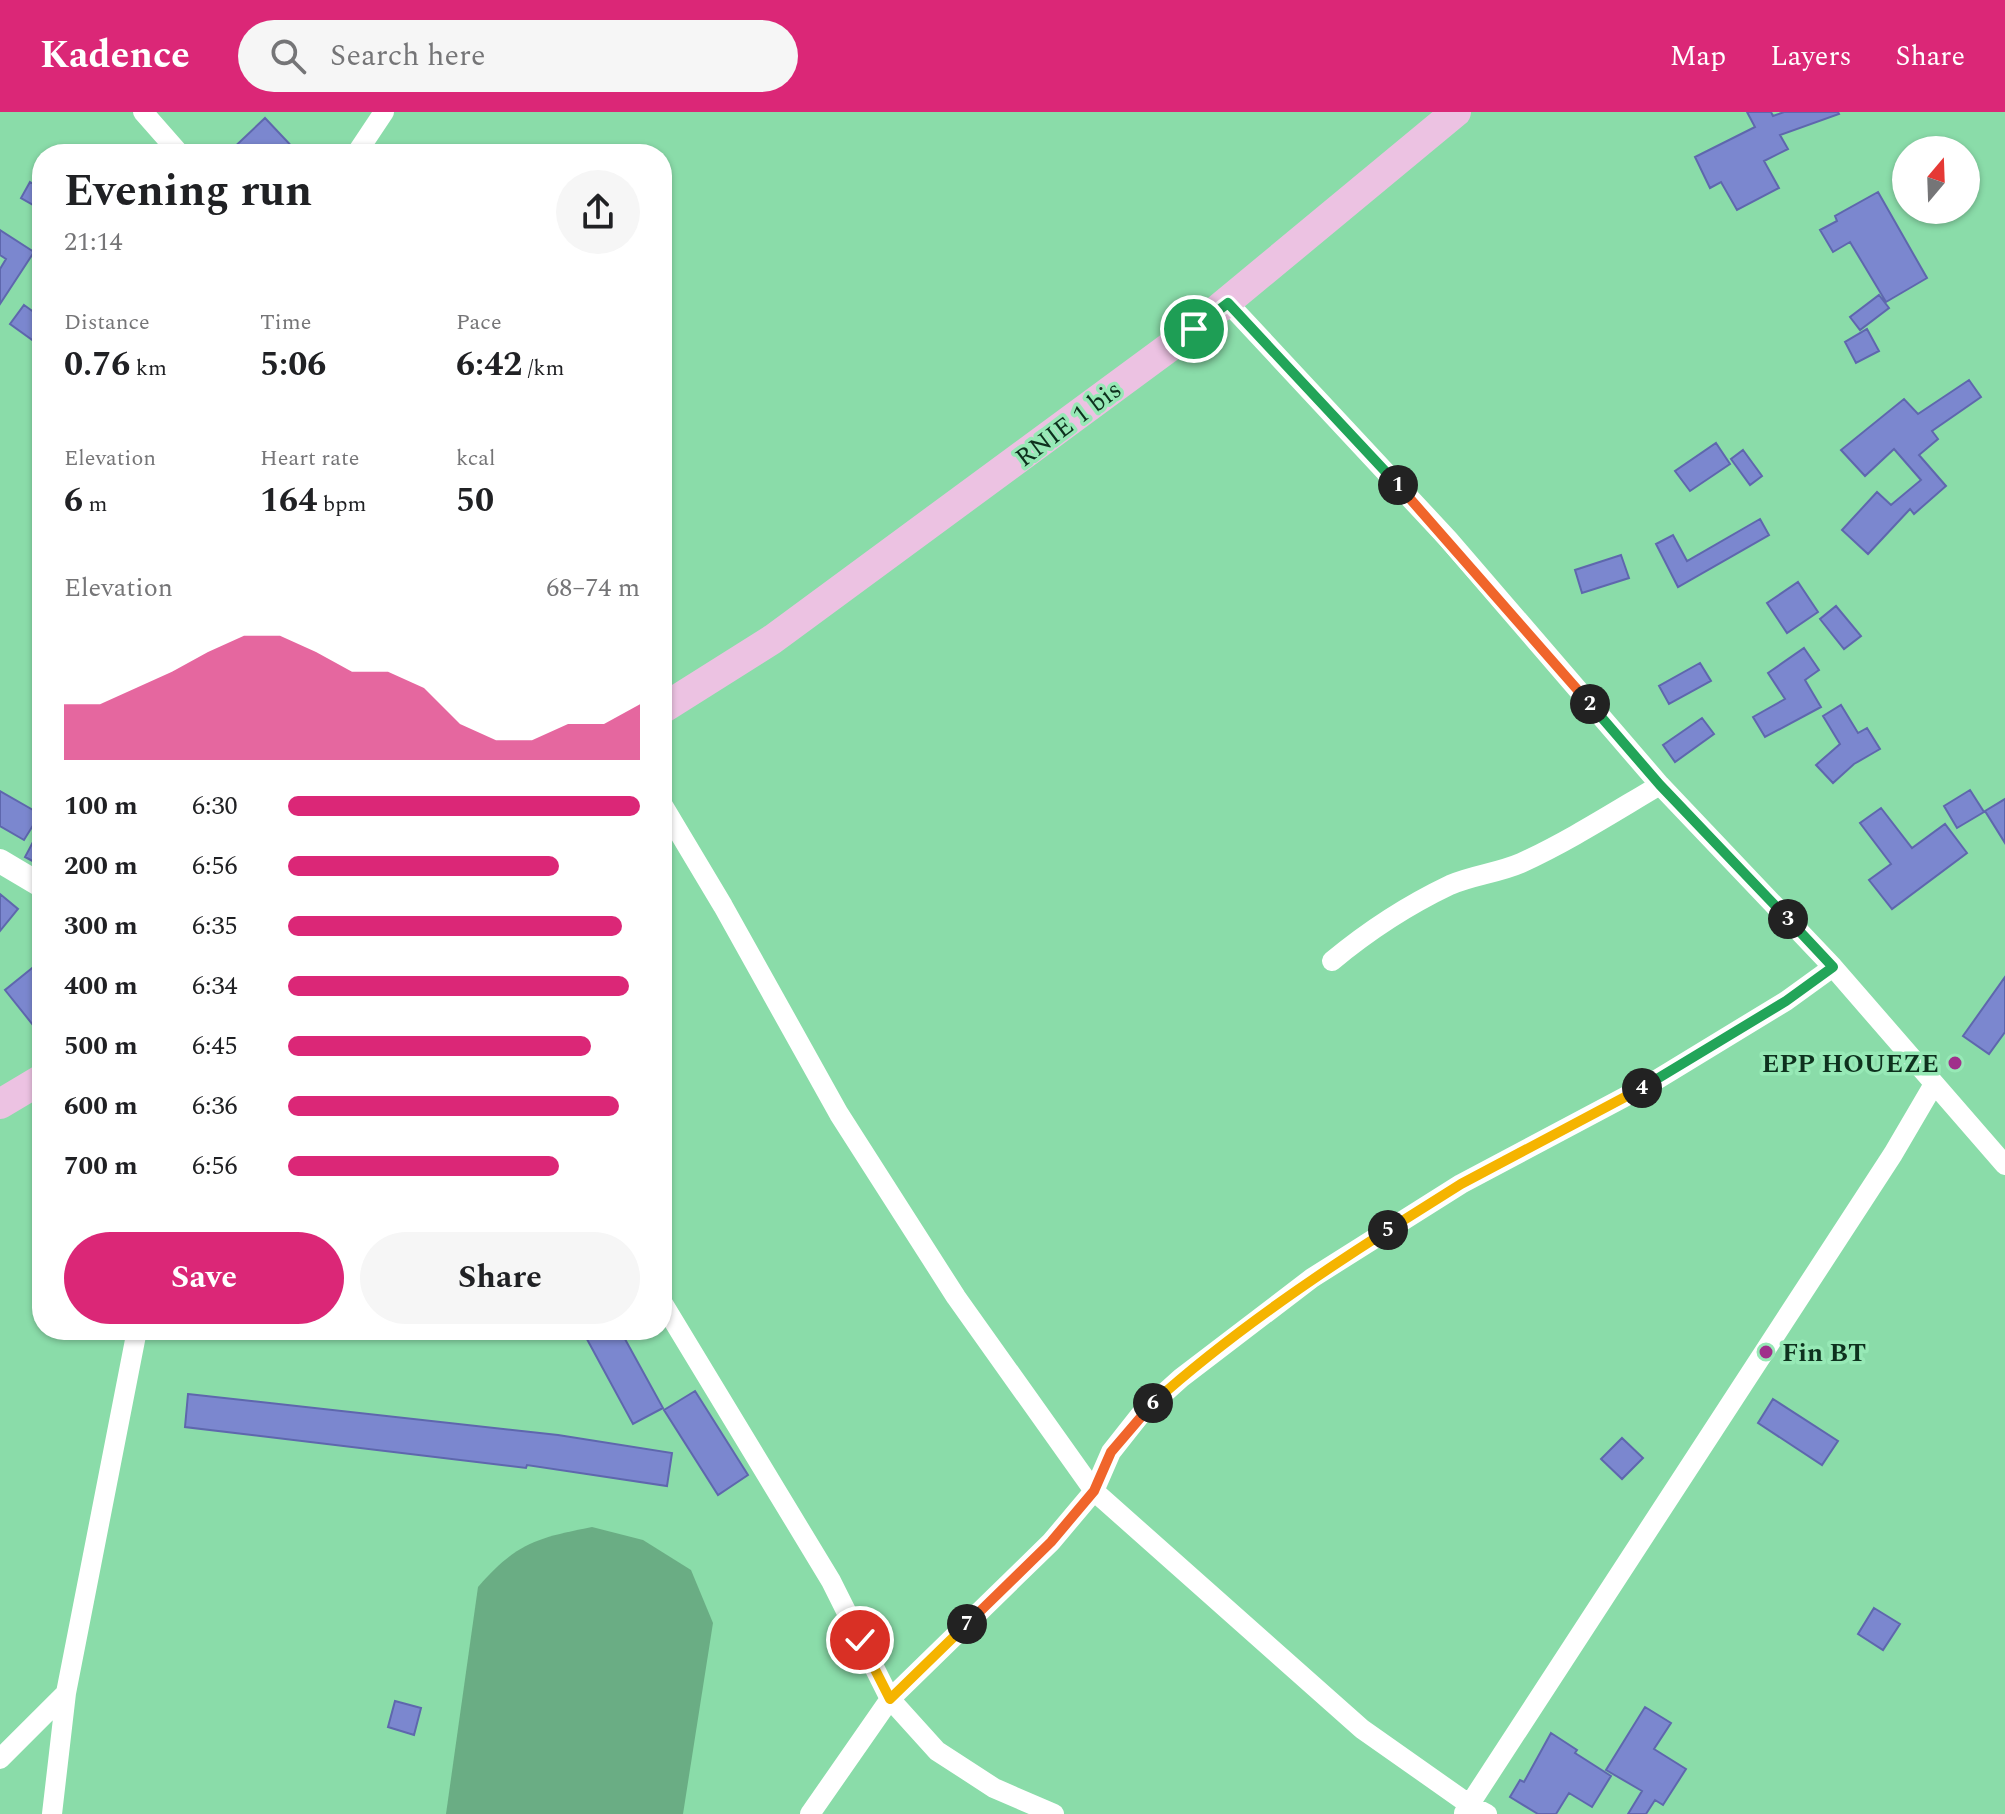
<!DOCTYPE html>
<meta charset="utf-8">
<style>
:root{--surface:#fff;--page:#f6f6f6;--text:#202124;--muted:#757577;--accent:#db2777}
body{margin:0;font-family:Spectral,serif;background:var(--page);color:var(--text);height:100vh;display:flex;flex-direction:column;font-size:30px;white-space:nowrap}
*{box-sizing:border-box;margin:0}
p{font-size:26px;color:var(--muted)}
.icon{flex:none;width:44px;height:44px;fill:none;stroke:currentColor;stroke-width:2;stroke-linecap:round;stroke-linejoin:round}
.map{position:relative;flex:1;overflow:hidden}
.panel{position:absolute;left:32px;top:32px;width:640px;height:1196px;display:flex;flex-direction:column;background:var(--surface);border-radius:32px;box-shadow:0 2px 6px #0004}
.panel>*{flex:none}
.needle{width:52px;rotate:19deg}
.controls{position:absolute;left:1892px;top:24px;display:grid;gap:16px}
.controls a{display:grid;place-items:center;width:88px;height:88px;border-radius:50%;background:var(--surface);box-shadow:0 2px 6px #0004;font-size:40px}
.pin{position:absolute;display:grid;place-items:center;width:68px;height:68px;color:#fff;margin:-34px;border:4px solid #fff;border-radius:50%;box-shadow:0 2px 8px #0007}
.km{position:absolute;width:40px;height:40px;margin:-20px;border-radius:50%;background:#222;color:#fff;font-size:22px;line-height:40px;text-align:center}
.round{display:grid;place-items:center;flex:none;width:84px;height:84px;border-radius:42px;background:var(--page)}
.overview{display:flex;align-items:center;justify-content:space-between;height:136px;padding:0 32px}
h1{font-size:44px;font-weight:700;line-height:60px}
.metrics{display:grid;grid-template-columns:repeat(3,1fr);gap:12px;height:136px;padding:8px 32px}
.metrics div{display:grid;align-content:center}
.metrics b{font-size:34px;font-weight:700}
.metrics small{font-size:22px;font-weight:400}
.metrics p{font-size:22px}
.chart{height:224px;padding:16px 32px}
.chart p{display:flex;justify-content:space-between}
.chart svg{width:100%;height:144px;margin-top:8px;fill:var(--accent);opacity:.7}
.button{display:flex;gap:16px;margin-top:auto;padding:16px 32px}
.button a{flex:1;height:92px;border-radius:48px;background:var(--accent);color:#fff;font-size:32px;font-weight:700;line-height:92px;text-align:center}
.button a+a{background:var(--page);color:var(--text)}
ul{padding:0 32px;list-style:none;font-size:26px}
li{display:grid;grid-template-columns:128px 96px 1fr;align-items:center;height:60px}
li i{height:20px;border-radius:10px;background:var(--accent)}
header{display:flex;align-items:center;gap:48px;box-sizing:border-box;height:112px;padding:0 40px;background:var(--accent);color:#fff}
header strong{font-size:38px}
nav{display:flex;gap:44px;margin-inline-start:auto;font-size:28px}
.search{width:560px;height:72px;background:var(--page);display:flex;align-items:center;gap:20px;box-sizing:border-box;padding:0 28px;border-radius:44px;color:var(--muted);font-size:30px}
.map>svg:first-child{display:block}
.green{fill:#6aad84}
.building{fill:#7b87cf;stroke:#5e67ad;stroke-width:2}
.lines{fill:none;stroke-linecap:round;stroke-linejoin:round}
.minor{stroke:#fff;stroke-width:20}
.tertiary{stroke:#fff;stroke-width:24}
.primary{stroke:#ecc2e2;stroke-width:30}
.split-1-casing{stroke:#fff;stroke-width:16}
.split-2-casing{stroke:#fff;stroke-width:16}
.split-3-casing{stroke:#fff;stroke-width:16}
.split-4-casing{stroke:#fff;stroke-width:16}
.split-5-casing{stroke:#fff;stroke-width:16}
.split-6-casing{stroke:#fff;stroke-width:16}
.split-7-casing{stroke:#fff;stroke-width:16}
.split-8-casing{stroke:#fff;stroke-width:16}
.split-1{stroke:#22a559;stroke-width:10}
.split-2{stroke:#f0652b;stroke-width:10}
.split-3{stroke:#22a559;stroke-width:10}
.split-4{stroke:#22a559;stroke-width:10}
.split-5{stroke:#f5b400;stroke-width:10}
.split-6{stroke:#f5b400;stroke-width:10}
.split-7{stroke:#f0652b;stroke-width:10}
.split-8{stroke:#f5b400;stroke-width:10}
.poi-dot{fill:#a02f8b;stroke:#97e9b6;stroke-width:3}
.labels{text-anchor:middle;stroke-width:7;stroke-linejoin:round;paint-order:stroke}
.street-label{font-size:26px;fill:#0e311e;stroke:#97e9b6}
.poi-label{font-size:26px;font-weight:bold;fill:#0e311e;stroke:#97e9b6;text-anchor:end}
</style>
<header>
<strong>Kadence</strong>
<div class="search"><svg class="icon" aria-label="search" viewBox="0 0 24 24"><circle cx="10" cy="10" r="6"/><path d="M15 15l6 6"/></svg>Search here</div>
<nav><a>Map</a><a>Layers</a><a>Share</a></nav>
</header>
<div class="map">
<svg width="2005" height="1702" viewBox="0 0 2005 1702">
<rect width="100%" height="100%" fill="#8adca9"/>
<path class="green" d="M592,1415L643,1428L691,1458L713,1511L683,1702H446L478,1475C516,1431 537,1426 592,1415Z"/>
<path class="building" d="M1747,0H1771L1773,4L1784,0H1838L1839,2L1780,23L1788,37L1764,49L1779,76L1737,98L1721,70L1710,76L1695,45L1755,15Z
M265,6L299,42H227Z
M30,70L42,77V98L21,86Z
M1878,80L1927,166L1886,190L1850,130L1833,140L1820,118L1837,109L1835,104Z
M0,118L34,140L0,192V157L6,147L0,143Z
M1879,183L1889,196L1860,218L1850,205Z
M24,193L42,206V235L10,212Z
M1867,217L1879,239L1856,251L1845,230Z
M1969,268L1981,285L1932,319L1938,327L1919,343L1946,374L1914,402L1910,397L1868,442L1842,418L1877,380L1891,393L1921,368L1894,337L1865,364L1841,338L1904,287L1918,302Z
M1716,331L1730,352L1690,379L1675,359Z
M1743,338L1762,364L1750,373L1731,347Z
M1760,407L1769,423L1678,475L1656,432L1673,423L1687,449Z
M1621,443L1629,466L1582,481L1575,458Z
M1798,470L1818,500L1787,521L1767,491Z
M1836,494L1861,524L1844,537L1820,507Z
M1804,536L1819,558L1805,568L1821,595L1765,625L1753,605L1785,587L1768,561Z
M1700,551L1711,569L1669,592L1659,574Z
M1841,593L1858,621L1867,616L1880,637L1854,652L1833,671L1816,653L1840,632L1823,604Z
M1702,606L1714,622L1675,650L1663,633Z
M1970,678L1984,700L1957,716L1944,694Z
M0,679L40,702L24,728L0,714Z
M2005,687V731L1985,699Z
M1881,696L1912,736L1945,712L1967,741L1892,797L1869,768L1891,752L1860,711Z
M42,713V754L25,745Z
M0,782L18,797L0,819Z
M42,848V906L33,913L5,878Z
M2005,865V920L1989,942L1963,924Z
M582,1218H620L663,1296L633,1312Z
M695,1279L748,1363L718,1383L664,1298Z
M188,1282L558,1323L672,1341L667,1374L527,1353L526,1356L185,1315Z
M1773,1287L1838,1329L1822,1353L1758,1311Z
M1622,1326L1643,1346L1622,1367L1601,1347Z
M1874,1496L1900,1512L1883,1538L1858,1522Z
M395,1589L421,1596L414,1623L388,1615Z
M1645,1595L1671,1611L1654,1637L1686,1657L1663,1693L1655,1688L1646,1702H1628L1642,1679L1606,1658Z
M1551,1621L1577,1638L1575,1641L1611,1664L1592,1695L1569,1681L1556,1702H1538L1510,1685L1520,1668L1524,1670Z"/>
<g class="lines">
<path class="minor" d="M143,0L180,42
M356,42L384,0
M1228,191L1448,427L1660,673L1833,855L2005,1053
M662,692L723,794L839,1002L956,1185L1094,1379L1362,1617L1470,1693L1487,1702
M1332,849C1368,819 1408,793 1450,773C1473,763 1498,761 1521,751C1569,729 1614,700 1660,673
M662,1190L831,1469L890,1587L937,1639L994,1676L1054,1702
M0,1647L66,1581
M1464,1701L1893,1042L1934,972
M52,1702L66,1581L137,1218
M810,1702L890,1587L1051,1430L1094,1379L1111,1340L1141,1302L1181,1266L1312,1166L1461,1072L1653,970L1786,889L1833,855"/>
<path class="tertiary" d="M0,749L42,774"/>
<path class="primary" d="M662,597L773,527L1194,217L1456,0
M0,992L42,967"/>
</g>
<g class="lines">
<g class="split-1-casing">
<path id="split-1" d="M1194,217L1228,191L1398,373"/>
</g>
<g class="split-2-casing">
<path id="split-2" d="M1398,373L1590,592"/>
</g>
<g class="split-3-casing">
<path id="split-3" d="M1590,592L1660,673L1788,807"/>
</g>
<g class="split-4-casing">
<path id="split-4" d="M1642,976L1786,889L1833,855L1788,807"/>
</g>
<g class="split-5-casing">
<path id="split-5" d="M1388,1118L1461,1072L1642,976"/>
</g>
<g class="split-6-casing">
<path id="split-6" d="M1153,1291C1225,1226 1306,1170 1388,1118"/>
</g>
<g class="split-7-casing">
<path id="split-7" d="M967,1512L1051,1430L1094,1379L1111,1340L1153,1291"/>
</g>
<g class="split-8-casing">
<path id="split-8" d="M860,1528L890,1587L967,1512"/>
</g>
<use href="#split-1" class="split-1"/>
<use href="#split-2" class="split-2"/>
<use href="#split-3" class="split-3"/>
<use href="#split-4" class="split-4"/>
<use href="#split-5" class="split-5"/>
<use href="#split-6" class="split-6"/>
<use href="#split-7" class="split-7"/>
<use href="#split-8" class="split-8"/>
</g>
<g class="poi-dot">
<circle cx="1955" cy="951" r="8"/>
<circle cx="1766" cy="1240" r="8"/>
</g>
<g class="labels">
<g class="street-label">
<text transform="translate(1068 311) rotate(-37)" y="9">RNIE 1 bis</text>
</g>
<g class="poi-label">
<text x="1939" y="960">EPP HOUEZE</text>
<text x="1782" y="1249" text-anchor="start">Fin BT</text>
</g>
</g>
</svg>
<div class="controls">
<a><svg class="needle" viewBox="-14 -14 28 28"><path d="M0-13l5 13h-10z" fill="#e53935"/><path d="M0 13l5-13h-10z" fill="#757577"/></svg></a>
</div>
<div class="pin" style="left:1194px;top:217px;background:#1e9e55"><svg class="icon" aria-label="arrive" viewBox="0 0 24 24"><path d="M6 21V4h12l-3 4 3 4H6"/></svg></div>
<div class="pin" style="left:860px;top:1528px;background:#d93025"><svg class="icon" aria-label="check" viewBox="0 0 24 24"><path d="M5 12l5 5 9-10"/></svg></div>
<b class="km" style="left:1398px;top:373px">1</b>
<b class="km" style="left:1590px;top:592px">2</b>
<b class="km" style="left:1788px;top:807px">3</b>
<b class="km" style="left:1642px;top:976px">4</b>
<b class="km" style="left:1388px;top:1118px">5</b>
<b class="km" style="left:1153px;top:1291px">6</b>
<b class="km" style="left:967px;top:1512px">7</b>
<section class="panel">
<div class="overview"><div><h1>Evening run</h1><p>21:14</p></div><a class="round"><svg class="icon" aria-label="share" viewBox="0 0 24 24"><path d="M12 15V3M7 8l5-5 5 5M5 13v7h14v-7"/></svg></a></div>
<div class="metrics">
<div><p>Distance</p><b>0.76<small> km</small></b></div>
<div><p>Time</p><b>5:06</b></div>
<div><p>Pace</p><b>6:42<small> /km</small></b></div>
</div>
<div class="metrics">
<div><p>Elevation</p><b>6<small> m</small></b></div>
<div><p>Heart rate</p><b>164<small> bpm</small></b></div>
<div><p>kcal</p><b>50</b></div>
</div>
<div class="chart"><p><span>Elevation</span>68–74 m</p>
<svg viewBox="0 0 160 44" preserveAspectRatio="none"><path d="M0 44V27L10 27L20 22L30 17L40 11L50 6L60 6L70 11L80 17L90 17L100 22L110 33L120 38L130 38L140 33L150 33L160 27V44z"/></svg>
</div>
<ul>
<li><b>100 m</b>6:30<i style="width:100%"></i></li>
<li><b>200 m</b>6:56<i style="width:77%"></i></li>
<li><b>300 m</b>6:35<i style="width:95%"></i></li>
<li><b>400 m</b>6:34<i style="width:97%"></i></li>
<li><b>500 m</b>6:45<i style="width:86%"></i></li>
<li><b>600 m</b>6:36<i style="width:94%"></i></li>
<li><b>700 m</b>6:56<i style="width:77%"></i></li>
</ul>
<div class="button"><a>Save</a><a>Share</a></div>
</section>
</div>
